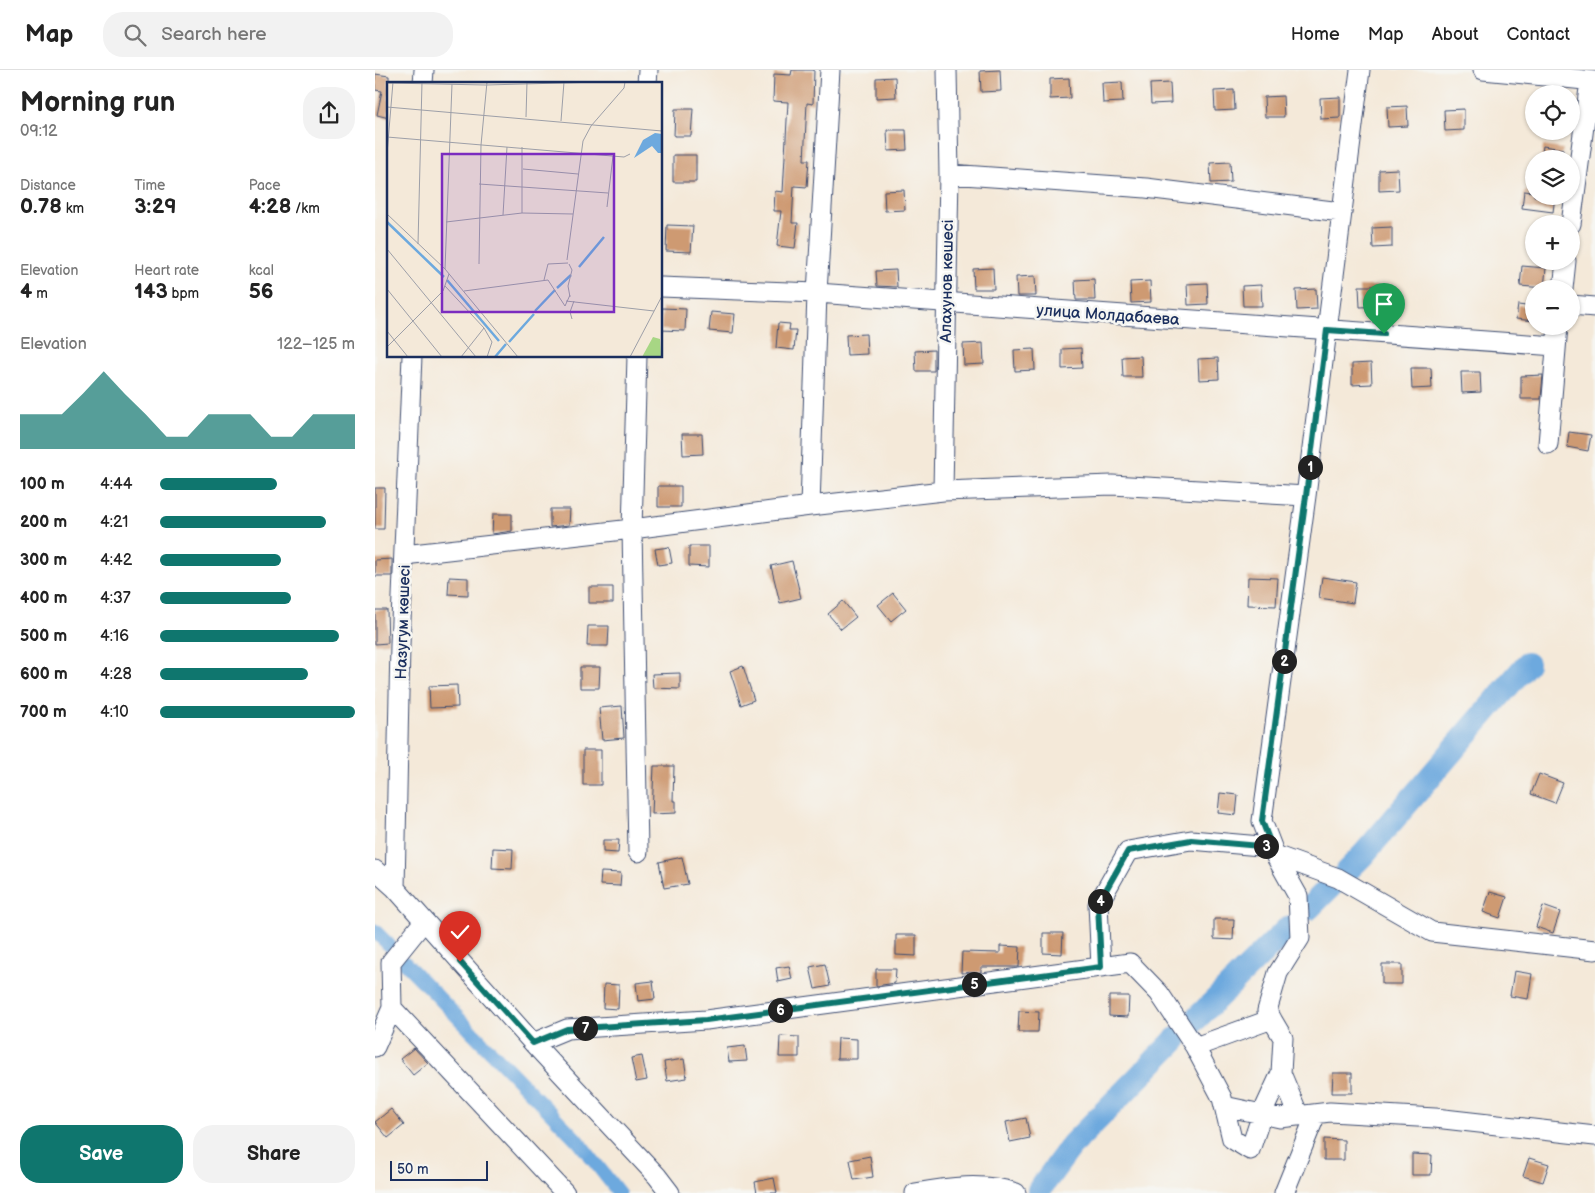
<!DOCTYPE html>
<meta charset="utf-8">
<style>
:root{--surface:#fff;--page:#f2f2f2;--text:#222;--muted:#767676;--line:#e0e0e0;--accent:#0f766e}
body{margin:0;font-family:"Balsamiq Sans",sans-serif;background:var(--page);color:var(--text);height:100vh;display:flex;flex-direction:column;font-size:19px;white-space:nowrap}
*{box-sizing:border-box;margin:0}
p{font-size:16px;color:var(--muted)}
.icon{flex:none;width:28px;height:28px;fill:none;stroke:currentColor;stroke-width:2;stroke-linecap:round;stroke-linejoin:round}
.map{position:relative;flex:1;overflow:hidden}
.drawer{display:flex;flex-direction:column;background:var(--surface);width:375px}
.drawer>*{flex:none}
.buttons{position:absolute;left:1150px;top:15px;display:grid;gap:10px}
.buttons a{display:grid;place-items:center;width:55px;height:55px;border-radius:50%;background:var(--surface);box-shadow:0 1px 4px #0004;font-size:25px}
.scale{position:absolute;left:15px;bottom:12px;width:98px;box-sizing:border-box;padding-left:5px;border:2px solid #1b2f5e;border-top:0;font-size:14px;line-height:18px;white-space:nowrap;color:#1b2f5e;-webkit-text-stroke:4px #f6f6f2;paint-order:stroke}
.pin{position:absolute;display:grid;place-items:center;width:42px;height:42px;color:#fff;margin:-51px -21px;border-radius:50% 50% 50% 0;rotate:-45deg;box-shadow:0 0 5px #0007}
.pin .icon{rotate:45deg}
.km{position:absolute;width:25px;height:25px;margin:-12px;border-radius:50%;background:#222;color:#fff;font-size:14px;line-height:25px;text-align:center}
.round{display:grid;place-items:center;flex:none;width:52px;height:52px;border-radius:20px;background:var(--page)}
.headline{display:flex;align-items:center;justify-content:space-between;height:85px;padding:0 20px}
h1{font-size:28px;font-weight:600;line-height:38px}
.stats{display:grid;grid-template-columns:repeat(3,1fr);gap:8px;height:85px;padding:5px 20px}
.stats div{display:grid;align-content:center}
.stats b{font-size:21px;font-weight:600}
.stats small{font-size:14px;font-weight:400}
.stats p{font-size:14px}
.chart{height:140px;padding:10px 20px}
.chart p{display:flex;justify-content:space-between}
.chart svg{width:100%;height:90px;margin-top:5px;fill:var(--accent);opacity:.7}
.primary-button{display:flex;gap:10px;margin-top:auto;padding:10px 20px}
.primary-button a{flex:1;height:58px;border-radius:20px;background:var(--accent);color:#fff;font-size:20px;font-weight:600;line-height:58px;text-align:center}
.primary-button a+a{background:var(--page);color:var(--text)}
ul{padding:0 20px;list-style:none;font-size:16px}
li{display:grid;grid-template-columns:80px 60px 1fr;align-items:center;height:38px}
li i{height:12px;border-radius:6px;background:var(--accent)}
header{display:flex;align-items:center;gap:30px;box-sizing:border-box;height:70px;padding:0 25px;background:var(--surface);border-bottom:1px solid var(--line)}
header strong{font-size:24px}
nav{display:flex;gap:28px;margin-inline-start:auto;font-size:18px}
.search{width:350px;height:45px;background:var(--page);display:flex;align-items:center;gap:12px;box-sizing:border-box;padding:0 18px;border-radius:20px;color:var(--muted);font-size:19px}
main{display:flex;flex:1;min-height:0}
.map>svg:first-child{display:block}
.lines{fill:none;stroke-linecap:round;stroke-linejoin:round}
.canal{stroke:#6da9de;stroke-width:14}
.river{stroke:#6da9de;stroke-width:24}
.building{fill:#ce9a72}
.minor-casing{stroke:#3c4b70;stroke-width:21}
.minor{stroke:#fff;stroke-width:19}
.route-casing{stroke:#fff;stroke-width:10}
.route{stroke:#0f766e;stroke-width:6}
.labels{text-anchor:middle;stroke-width:5;stroke-linejoin:round;paint-order:stroke}
.street-label{font-size:16px;fill:#1b2f5e;stroke:#f6f6f2}
.inset-river{fill:none;stroke:#6da9de;stroke-width:2.5}
.inset-road{fill:none;stroke:#9d9fa8;stroke-width:1}
.view{fill:#7b2cbf;fill-opacity:0.15;stroke:#7b2cbf;stroke-width:2.5}
.inset-edge{fill:none;stroke:#1b2f5e;stroke-width:2.5}
</style>
<header>
<strong>Map</strong>
<div class="search"><svg class="icon" aria-label="search" viewBox="0 0 24 24"><circle cx="10" cy="10" r="6"/><path d="M15 15l6 6"/></svg>Search here</div>
<nav><a>Home</a><a>Map</a><a>About</a><a>Contact</a></nav>
</header>
<main>
<section class="drawer">
<div class="headline"><div><h1>Morning run</h1><p>09:12</p></div><a class="round"><svg class="icon" aria-label="share" viewBox="0 0 24 24"><path d="M12 15V3M7 8l5-5 5 5M5 13v7h14v-7"/></svg></a></div>
<div class="stats">
<div><p>Distance</p><b>0.78<small> km</small></b></div>
<div><p>Time</p><b>3:29</b></div>
<div><p>Pace</p><b>4:28<small> /km</small></b></div>
</div>
<div class="stats">
<div><p>Elevation</p><b>4<small> m</small></b></div>
<div><p>Heart rate</p><b>143<small> bpm</small></b></div>
<div><p>kcal</p><b>56</b></div>
</div>
<div class="chart"><p><span>Elevation</span>122–125 m</p>
<svg viewBox="0 0 160 44" preserveAspectRatio="none"><path d="M0 44V27L10 27L20 27L30 17L40 6L50 17L60 27L70 38L80 38L90 27L100 27L110 27L120 38L130 38L140 27L150 27L160 27V44z"/></svg>
</div>
<ul>
<li><b>100 m</b>4:44<i style="width:60%"></i></li>
<li><b>200 m</b>4:21<i style="width:85%"></i></li>
<li><b>300 m</b>4:42<i style="width:62%"></i></li>
<li><b>400 m</b>4:37<i style="width:67%"></i></li>
<li><b>500 m</b>4:16<i style="width:92%"></i></li>
<li><b>600 m</b>4:28<i style="width:76%"></i></li>
<li><b>700 m</b>4:10<i style="width:100%"></i></li>
</ul>
<div class="primary-button"><a>Save</a><a>Share</a></div>
</section>
<div class="map">
<svg width="1220" height="1123" viewBox="0 0 1220 1123">
<rect width="100%" height="100%" fill="#f6f6f2"/>
<filter id="ink" filterUnits="userSpaceOnUse"><feTurbulence type="fractalNoise" baseFrequency=".02" numOctaves="2"/><feDisplacementMap in="SourceGraphic" scale="10" xChannelSelector="R" yChannelSelector="G"/><feConvolveMatrix kernelMatrix="1 2 1 2 8 2 1 2 1" color-interpolation-filters="sRGB"/></filter>
<filter id="wash" filterUnits="userSpaceOnUse"><feTurbulence type="fractalNoise" baseFrequency=".0096" numOctaves="4" result="noise"/><feDisplacementMap in="SourceGraphic" scale="20" xChannelSelector="R" yChannelSelector="G"/><feGaussianBlur stdDeviation="1.12" result="paint"/><feColorMatrix in="noise" values="0 0 0 0 0 0 0 0 0 0 0 0 0 0 0 0 0 1.4 0 .05"/><feComposite in="paint" operator="in"/></filter>
<g filter="url(#wash)">
<rect width="100%" height="100%" fill="#f4e9d9"/>
<g class="lines">
<path class="canal" d="M0,861L14,875
M30,893L203,1071L244,1123"/>
<path class="river" d="M972,801L988,785L1152,594
M934,838L956,816
M818,952L913,858
M664,1120L697,1075L801,969"/>
</g>
<g id="blocks">
<path class="building" d="M417,0H439L438,34L432,33L429,90H434L432,117L419,116L417,153H423L420,178L402,176L406,141H399L400,121L408,122L413,32L398,31L399,4L416,5Z
M625,0L626,21L606,22L605,1Z
M0,4L14,6V48L2,45L7,21L0,20Z
M520,7L521,27L501,28V8Z
M694,8L695,28L675,29V9Z
M747,12L748,32L728,33L727,13Z
M795,13L796,33L776,34L775,14Z
M859,20L860,40L840,41L839,21Z
M908,26L909,47H890L889,27Z
M965,27V48L946,49L945,28Z
M1032,36L1033,56L1013,57L1012,37Z
M300,39H318L316,66H299Z
M1089,39V60L1070,61L1069,40Z
M512,60H531L532,80L513,81Z
M1168,76L1188,79L1186,89H1166Z
M298,85H321V112H298Z
M855,92L856,112L836,113L835,93Z
M1023,99L1024,120L1004,121V100Z
M529,120L530,140L510,141L509,121Z
M1149,121L1159,122V126H1180L1178,142L1147,138Z
M292,155L318,156L316,182L291,181Z
M1017,157V177L998,178L997,158Z
M1147,196L1171,198L1169,218L1145,216Z
M618,198L619,219H599L598,199Z
M521,200L522,217L502,216L501,201Z
M660,206L661,226H642L641,207Z
M719,209L720,230H701L700,210Z
M775,211L776,232L756,233L755,212Z
M832,213L833,234L813,235L812,214Z
M886,215L887,236H868L867,216Z
M984,216H1004L1005,236L985,237Z
M941,219L942,239L922,240L921,220Z
M1143,235L1159,237V251L1141,249Z
M287,238L311,239L310,261L286,260Z
M336,242L360,244L358,263L334,261Z
M403,253L415,254L414,260H421L419,280L401,278Z
M491,264L492,284L472,285L471,265Z
M608,273L609,294L589,295L588,274Z
M706,278L707,298L687,299V279Z
M659,279L660,300L640,301L639,280Z
M559,280V301H541L540,281Z
M766,286L767,307H748L747,287Z
M843,288L844,309L824,310L823,289Z
M996,293L997,314L977,315V294Z
M1036,298H1056L1057,318L1037,319Z
M1086,302H1105L1106,322L1087,323Z
M1168,305L1166,329H1146V306Z
M1194,362L1216,365L1213,381L1192,377Z
M307,364H327L328,384L308,385Z
M283,416H306V437H283Z
M0,418H10L9,459H0Z
M175,439H195L194,455L175,457Z
M118,444H137V461L117,464Z
M314,476H334V497L314,496Z
M294,477L297,493L283,495L280,479Z
M17,489V506H0V490Z
M417,491L426,528L405,533L396,496Z
M74,507L93,508V525L73,524Z
M873,507L903,508L901,536L872,535Z
M947,507L981,512L978,533L944,528Z
M214,517H238V533H214Z
M518,523L531,539L516,551L503,535Z
M468,531L481,547L466,559L453,544Z
M0,540H12L13,573L0,574Z
M213,556H234L233,576H212Z
M368,596L379,630L366,635L355,601Z
M205,597H225L224,618H205Z
M305,603V619L278,618L277,604Z
M82,615L83,637L55,638L54,616Z
M247,636L249,668L227,670L224,638Z
M208,680H226V715H208Z
M279,696H299L298,731H301V743L277,744Z
M1164,704L1188,713L1180,733L1156,724Z
M845,723L863,725L861,745L843,743Z
M228,770H244L243,783L228,782Z
M118,778L138,779L137,799L117,798Z
M307,787L313,814L289,818L284,792Z
M226,802L246,803L245,816L225,815Z
M1115,822L1132,827L1125,848L1108,842Z
M1168,836L1185,842L1178,863L1161,857Z
M839,849H859L858,870L839,869Z
M668,863H688L687,884L668,883Z
M521,865H541V886L521,885Z
M625,876L645,877L644,897H606V902L586,903L587,882L625,883Z
M450,894L455,916L440,919L435,897Z
M1007,894H1027V914H1007Z
M414,896L417,909L403,912L401,898Z
M501,899H521L520,913L501,916Z
M1139,901L1157,904L1153,929L1135,926Z
M278,911L280,929L263,931L261,913Z
M229,914L244,915L243,939L228,938Z
M734,926H754L753,947L734,946Z
M644,941L664,942L663,962H643Z
M405,966L424,967V987H404Z
M463,968L482,969V989H462Z
M370,976L372,991L354,992L352,978Z
M39,978L53,993L38,1005L25,989Z
M267,986L272,1010L261,1012L256,988Z
M309,989L312,1008L292,1011L289,992Z
M958,1003H977V1023H957Z
M16,1039L29,1055L13,1068L0,1052Z
M651,1048L655,1068L635,1072L631,1052Z
M949,1069L969,1070V1090H949Z
M1037,1084L1057,1085L1056,1105H1037Z
M495,1086L498,1107L479,1110L475,1090Z
M1154,1088L1174,1094L1168,1112L1148,1106Z
M399,1108L402,1123H382L380,1112Z"/>
</g>
</g>
<g filter="url(#ink)">
<use href="#blocks" fill-opacity="0" stroke="#3c4b70" stroke-width="1"/>
<g class="lines">
<g class="minor-casing">
<path id="minor" d="M985,0L931,426L887,751L900,785L963,808L1057,862L1220,880
M1108,0L1220,11
M48,14L49,0
M272,14L273,0
M574,104L771,118L966,142
M1196,154L1215,11
M286,217L442,223L1180,276
M1188,219L1191,191
M1196,235L1220,237
M262,286L257,459L263,782
M1173,374L1183,256
M568,421L574,104L572,0
M435,436L442,223L455,0
M29,485L257,459L435,436L568,421L737,415L931,426
M900,785L923,826L925,868L903,903L892,941L908,968L906,1003L924,1046
M0,800L20,818L158,973L282,1106L295,1123
M20,818L25,575L37,286
M726,897L723,834L753,781L816,770L897,777
M17,938L190,1123
M158,973L192,959L331,950L755,893L784,923L820,977L847,1028L857,1069L875,1080L887,1044L906,1003
M0,977L17,938L16,892L49,851
M820,977L897,949
M849,1036L905,1048L955,1042L1060,1048L1220,1066
M540,1123C573,1117 609,1112 641,1123
M909,1123L941,1044"/>
</g>
<use href="#minor" class="minor"/>
</g>
</g>
<g class="lines" filter="url(#ink)">
<g class="route-casing">
<path id="route" d="M85,892L158,973L192,959L331,950L726,897L723,834L753,781L816,770L897,777L887,751L931,426L952,260L1009,264"/>
</g>
<use href="#route" class="route"/>
</g>
<g class="labels">
<g class="street-label">
<text transform="translate(571 211) rotate(-89)" y="6">Алахунов көшесі</text>
<text transform="translate(733 244) rotate(4)" y="6">улица Молдабаева</text>
<text transform="translate(27 552) rotate(-88)" y="6">Назугум көшесі</text>
</g>
</g>
<g transform="translate(12 12)">
<rect width="275" height="275" fill="#f4e9d9"/>
<path d="M266,255L273,257L274,275H255Z" fill="#a7d684"/>
<path d="M268,51L275,52V71H271L265,64L247,76L256,58Z" fill="#6da9de"/>
<path class="inset-river" d="M0,140L57,195M192,185L217,155M60,198L112,259M170,206L184,193M148,229L168,208M122,260L147,232M108,275L119,262"/>
<path class="inset-road" d="M0,1L99,3L213,0M0,25L275,49M139,35L140,0M174,39L177,0M0,55L237,75L243,72M0,72L6,0M136,87L191,92M92,102L221,111M220,125L226,74M135,131V65M0,132L58,187L131,275M116,133L120,65M59,140L135,131L186,132M31,162L35,0M0,167L89,275M180,178L196,59L204,44L237,6L238,0M92,182L94,63L100,0M182,182L185,188L181,204L183,215M58,187L65,2M157,198L161,182L181,181M58,204L97,246L105,260L100,275M0,207L55,275M77,209L161,198L178,224L183,213M179,219L267,229M185,237L183,230L187,219M0,249L21,275M0,265L56,209L62,192M74,275L97,246M243,275L275,214"/>
<path class="view" d="M55,72H227V230H55Z"/>
<rect width="275" height="275" class="inset-edge"/>
</g>
</svg>
<div class="buttons">
<a><svg class="icon" aria-label="locate" viewBox="0 0 24 24"><circle cx="12" cy="12" r="6"/><path d="M12 2v4M12 18v4M2 12h4M18 12h4"/></svg></a>
<a><svg class="icon" aria-label="layers" viewBox="0 0 24 24"><path d="M12 4l9 5-9 5-9-5zM3 14l9 5 9-5"/></svg></a>
<a>+</a>
<a>−</a>
</div>
<div class="scale">50 m</div>
<div class="pin" style="left:1009px;top:264px;background:#1e9e55"><svg class="icon" aria-label="arrive" viewBox="0 0 24 24"><path d="M6 21V4h12l-3 4 3 4H6"/></svg></div>
<div class="pin" style="left:85px;top:892px;background:#d93025"><svg class="icon" aria-label="check" viewBox="0 0 24 24"><path d="M5 12l5 5 9-10"/></svg></div>
<b class="km" style="left:935px;top:397px">1</b>
<b class="km" style="left:909px;top:591px">2</b>
<b class="km" style="left:891px;top:776px">3</b>
<b class="km" style="left:725px;top:831px">4</b>
<b class="km" style="left:599px;top:914px">5</b>
<b class="km" style="left:405px;top:940px">6</b>
<b class="km" style="left:210px;top:958px">7</b>
</div>
</main>
